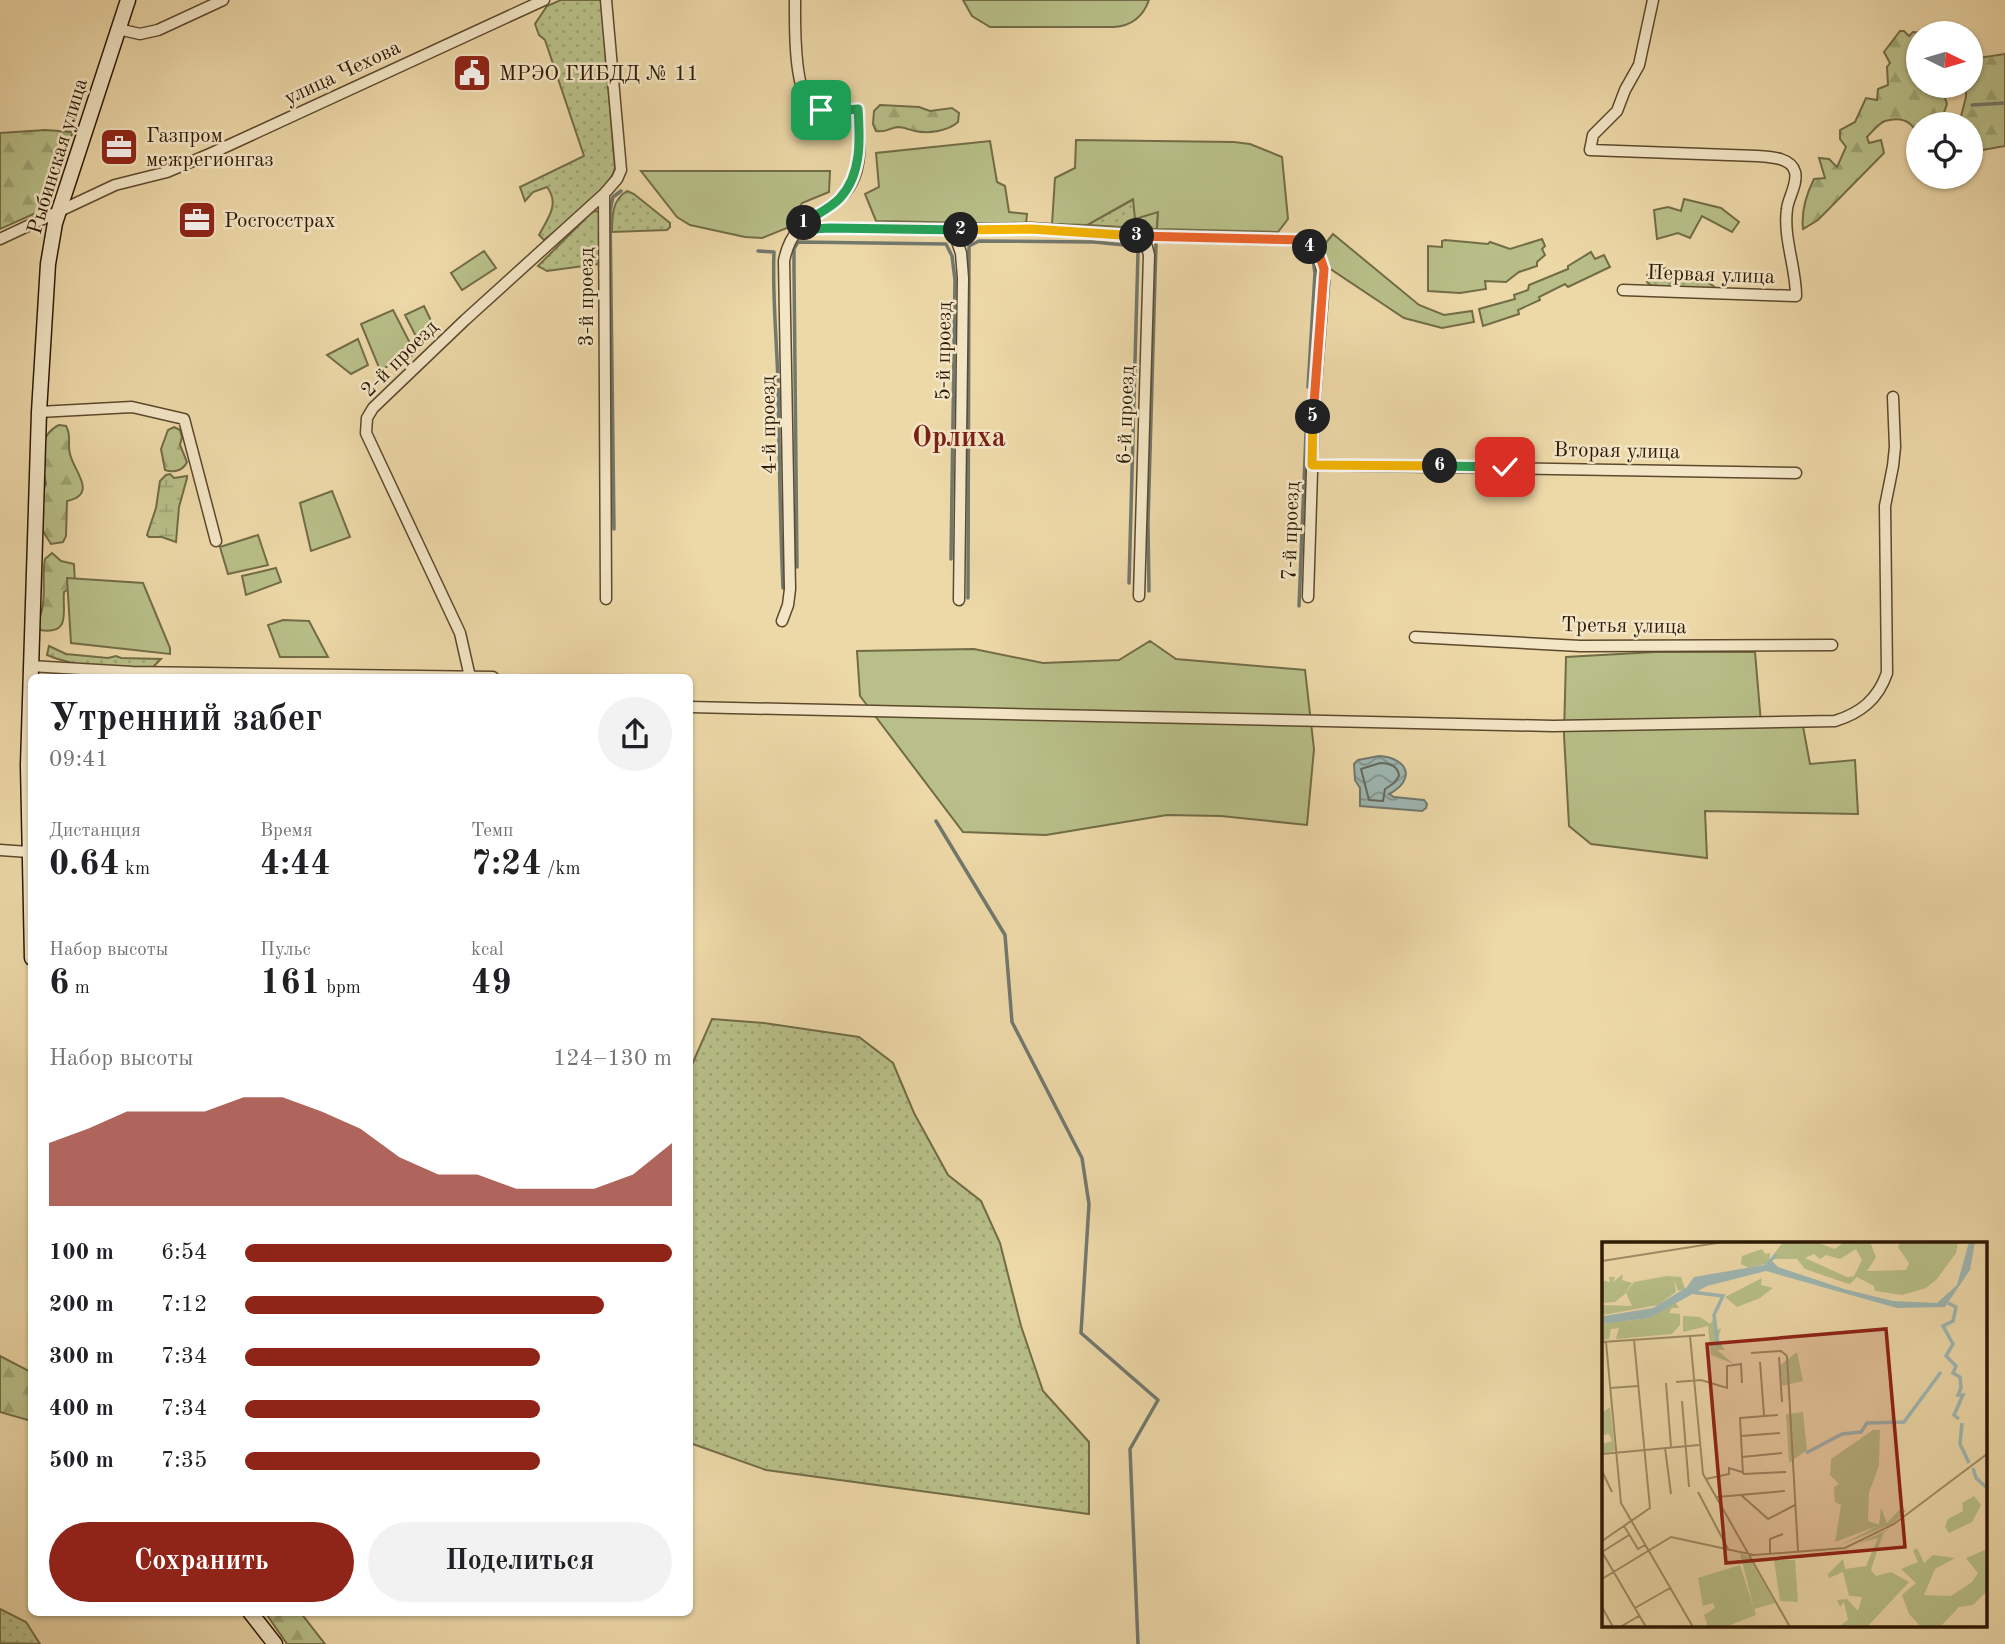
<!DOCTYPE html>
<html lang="ru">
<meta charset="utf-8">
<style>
:root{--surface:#fff;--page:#f2f2f2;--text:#202124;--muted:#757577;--accent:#8f2418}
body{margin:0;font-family:"Old Standard TT",serif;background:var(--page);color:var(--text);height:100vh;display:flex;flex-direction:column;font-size:26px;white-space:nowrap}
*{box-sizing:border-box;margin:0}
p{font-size:23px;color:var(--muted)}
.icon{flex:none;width:38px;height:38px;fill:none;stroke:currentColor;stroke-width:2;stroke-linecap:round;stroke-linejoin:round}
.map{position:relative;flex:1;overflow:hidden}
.details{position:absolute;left:28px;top:674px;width:665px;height:942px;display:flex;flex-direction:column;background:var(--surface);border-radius:10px;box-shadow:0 2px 5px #0004}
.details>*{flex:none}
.needle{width:46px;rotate:95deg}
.buttons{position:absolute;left:1906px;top:21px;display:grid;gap:14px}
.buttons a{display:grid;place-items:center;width:77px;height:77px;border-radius:50%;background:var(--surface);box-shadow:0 2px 5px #0004;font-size:35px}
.pin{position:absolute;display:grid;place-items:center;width:60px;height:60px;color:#fff;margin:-30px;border-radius:14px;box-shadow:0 4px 10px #0006}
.km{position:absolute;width:35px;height:35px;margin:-18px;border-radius:50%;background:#222;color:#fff;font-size:19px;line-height:35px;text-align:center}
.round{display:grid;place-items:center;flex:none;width:74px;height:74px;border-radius:37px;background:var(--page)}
.overview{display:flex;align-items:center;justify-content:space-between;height:119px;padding:0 21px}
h1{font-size:38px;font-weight:800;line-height:52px}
.metrics{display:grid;grid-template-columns:repeat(3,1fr);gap:10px;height:119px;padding:7px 21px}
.metrics div{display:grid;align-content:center}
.metrics b{font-size:35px;font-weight:800}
.metrics small{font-size:19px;font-weight:400}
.metrics p{font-size:19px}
.chart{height:196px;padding:14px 21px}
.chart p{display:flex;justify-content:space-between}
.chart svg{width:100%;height:126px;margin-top:7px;fill:var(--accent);opacity:.7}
.action{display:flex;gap:14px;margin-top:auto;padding:14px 21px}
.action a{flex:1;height:80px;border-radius:42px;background:var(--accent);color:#fff;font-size:28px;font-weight:800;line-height:80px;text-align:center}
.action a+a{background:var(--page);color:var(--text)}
ul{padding:0 21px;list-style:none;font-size:23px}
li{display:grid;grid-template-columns:112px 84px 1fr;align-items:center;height:52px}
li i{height:18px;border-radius:9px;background:var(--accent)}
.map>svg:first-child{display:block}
.grass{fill:url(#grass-dots);stroke:#726c46;stroke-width:2}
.forest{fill:url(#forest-firs);stroke:#726c46;stroke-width:2}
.wetland{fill:url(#wetland-marsh);stroke:#726c46;stroke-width:2}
.garden{fill:#b8bf88;stroke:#726c46;stroke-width:2}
.water{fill:url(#water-waves);stroke:#71786d;stroke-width:2}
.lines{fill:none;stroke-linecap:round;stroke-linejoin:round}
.shore{stroke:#66685c;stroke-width:2}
.stream{stroke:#71786d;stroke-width:3.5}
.minor-casing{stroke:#5d492d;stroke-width:13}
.secondary-casing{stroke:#2d1904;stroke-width:17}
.minor{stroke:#f3e6c6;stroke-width:10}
.secondary{stroke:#f3e6c6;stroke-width:14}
.split-1-casing{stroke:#fff;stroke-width:14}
.split-2-casing{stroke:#fff;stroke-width:14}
.split-3-casing{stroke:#fff;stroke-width:14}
.split-4-casing{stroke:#fff;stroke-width:14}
.split-5-casing{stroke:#fff;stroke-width:14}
.split-6-casing{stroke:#fff;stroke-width:14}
.split-7-casing{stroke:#fff;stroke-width:14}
.split-1{stroke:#22a559;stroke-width:9}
.split-2{stroke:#22a559;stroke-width:9}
.split-3{stroke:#f5b400;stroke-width:9}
.split-4{stroke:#f0652b;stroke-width:9}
.split-5{stroke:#f0652b;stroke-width:9}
.split-6{stroke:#f5b400;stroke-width:9}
.split-7{stroke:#22a559;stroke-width:9}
.labels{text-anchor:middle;stroke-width:5;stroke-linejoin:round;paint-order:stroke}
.street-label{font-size:21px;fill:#2d1904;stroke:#f3e6c6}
.poi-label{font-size:21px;fill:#2d1904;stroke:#f3e6c6;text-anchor:start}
.district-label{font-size:28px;font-weight:bold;fill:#7a1f14;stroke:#f3e6c6}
.inset-river{fill:none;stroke:#9eb7b3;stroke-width:3.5}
.inset-road{fill:none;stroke:#a08c66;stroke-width:2}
.view{fill:#8f2418;fill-opacity:0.15;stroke:#8f2418;stroke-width:3.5}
.inset-edge{fill:none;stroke:#2d1904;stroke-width:3.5}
</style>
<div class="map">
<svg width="2005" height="1644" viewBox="0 0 2005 1644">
<defs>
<pattern id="grass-dots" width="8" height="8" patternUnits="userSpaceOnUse" patternTransform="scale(1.75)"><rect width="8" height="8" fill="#b8bf88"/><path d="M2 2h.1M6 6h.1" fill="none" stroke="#9ea474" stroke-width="1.8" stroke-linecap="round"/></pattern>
<pattern id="forest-firs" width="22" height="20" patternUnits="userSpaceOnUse" patternTransform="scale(1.75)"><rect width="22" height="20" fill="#b8bf88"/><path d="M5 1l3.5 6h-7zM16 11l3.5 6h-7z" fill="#9ea474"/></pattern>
<pattern id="wetland-marsh" width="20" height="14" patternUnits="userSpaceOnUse" patternTransform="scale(1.75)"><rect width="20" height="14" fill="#b8bf88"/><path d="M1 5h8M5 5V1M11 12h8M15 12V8" fill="none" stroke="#9ea474"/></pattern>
<pattern id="water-waves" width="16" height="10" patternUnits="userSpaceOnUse" patternTransform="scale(1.75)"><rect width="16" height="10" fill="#9eb7b3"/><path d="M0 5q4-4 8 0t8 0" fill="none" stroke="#81948f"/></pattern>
</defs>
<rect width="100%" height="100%" fill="#edd8a8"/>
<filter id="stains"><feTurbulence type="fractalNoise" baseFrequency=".00286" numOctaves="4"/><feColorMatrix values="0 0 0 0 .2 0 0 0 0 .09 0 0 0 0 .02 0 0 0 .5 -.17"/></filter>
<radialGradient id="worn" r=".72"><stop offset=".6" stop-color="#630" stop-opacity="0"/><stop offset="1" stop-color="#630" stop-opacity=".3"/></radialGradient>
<path class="grass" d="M561,0H601L615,168C608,195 564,223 544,240L539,235C548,218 560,204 547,187L533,192L525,201L520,187L584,156L545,40L539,35L535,24L547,6Z
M627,191L634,194L670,223V227L667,230L612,232C612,216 612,200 627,191Z
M1134,199L1158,211L1157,229L1087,225Z
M596,211L599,212L601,261L598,264L547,271L538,266L592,212Z
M1660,268C1679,268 1705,277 1719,291L1654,288L1647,282V275Z
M49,646L66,654L108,658L116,656L121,658L161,659L153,667C118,668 79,669 47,655Z
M712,1019L764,1023L859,1037L893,1063L914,1113L948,1175L981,1201L1000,1243L1021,1326L1043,1391L1089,1442V1514L766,1470L690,1443V1069Z
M0,1609L26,1622L40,1644L0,1643Z"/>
<path class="forest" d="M1900,31H1904L1909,36L1913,32L1923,33H1918V86H1970L1971,59L2005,54V146L1971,152L1970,124H1959L1966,97V90H1946L1944,95L1947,104L1940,124H1918V137C1913,121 1902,116 1885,121C1879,123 1872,132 1867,137L1869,143L1881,140L1884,153L1818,220L1803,229C1801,211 1806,195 1814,179L1825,178L1819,158L1829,159L1837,167L1846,147L1840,139V130L1855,122L1866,98L1877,100L1878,89L1888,85L1887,67L1890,63L1884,52Z
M880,105L919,107L930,111L952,108L959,113L958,122C948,131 929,134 915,131C910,130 903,127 898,127C889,128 886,133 876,131L873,124L874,111Z
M45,130L73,132L36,213L0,229V133Z
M59,425L66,426C72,436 67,443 70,454C73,470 99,494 67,501L66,536L63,542L51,544L39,525L43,506C39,498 42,492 46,484C41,463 36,436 59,425Z
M174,427L180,430L182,437L180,445L187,462C183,471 173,473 165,470L161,449L168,430Z
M52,553L61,561L74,564L75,585L64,592C62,611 72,635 40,630L38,621C48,601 41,580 45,559Z
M0,1356L31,1372V1421L0,1412Z
M265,1612H300L325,1644H287Z"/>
<path class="wetland" d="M170,474L174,478L187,476V478L179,507L176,542L162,537H149L147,535L156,508L160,481L166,475Z"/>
<path class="garden" d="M963,0H1149C1143,17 1131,26 1114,27H990L972,16Z
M1076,140L1234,142L1250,144L1282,157L1288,219L1278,232L1157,229L1158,212L1135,219L1133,199L1087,225L1052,224L1055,178L1075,168Z
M990,141L997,182L1005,186L1009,212L1027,214L1026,224L876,221L865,194L879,187L876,153Z
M641,171H830L829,192L802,203L787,228L762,238L745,237L690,225L677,217Z
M1684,199L1721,208L1739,222L1732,232L1702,216L1690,238L1678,233L1657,239L1654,210L1668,207L1681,211Z
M1333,234L1419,305L1444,315L1472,311L1474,322L1442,328L1404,318L1329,268L1320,250Z
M1542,239L1545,246L1542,249L1545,255L1537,262V266L1519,272L1506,282L1485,281L1486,289L1460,293L1428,291V246L1442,247V241L1445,240L1488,244L1490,242L1510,249Z
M484,251L496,268L462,290L451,273Z
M1591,252L1595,259L1604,255L1610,267L1568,287L1565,284L1539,297L1540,300L1518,310L1519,314L1483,326L1479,309L1515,299L1514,295L1528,290L1529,285L1568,269V266Z
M424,306L436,331L421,346L405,315Z
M393,310L410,343L413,355L380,370L361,324Z
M358,339L368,365L351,374L327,355Z
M332,491L350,537L311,551L300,503Z
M258,535L268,565L228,574L220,547Z
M276,568L281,582L246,595L242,576Z
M67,578L143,583L170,648V654L71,643Z
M283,620L309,621L328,657H280L268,625Z
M1150,641L1176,659L1305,670L1314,749L1307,825L1221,816L1167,815L1046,835L963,832L860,696L857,651L974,649L1043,663L1119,660Z
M1655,652H1755L1761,723L1802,721L1810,764L1855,760L1858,814L1705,811L1707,858L1591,844L1569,826L1564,735L1566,657Z"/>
<path class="water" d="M1379,756C1409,758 1416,780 1389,794L1394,797L1424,800L1427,804L1426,808L1422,811L1360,806V788L1355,780L1354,764L1358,760Z"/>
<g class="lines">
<path class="shore" d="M1380,763C1389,763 1398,765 1399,776L1394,783L1385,789L1383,801L1369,800L1361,769Z"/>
<path class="stream" d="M1972,105L2005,103
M1303,249L1313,260L1315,273L1308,387
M758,251L774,252C772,296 777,340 778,385C779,453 780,520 783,588
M614,529L610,211L613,197L621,191
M797,567L794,269V249L798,242L946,244L952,256L955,280L951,559
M1149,591L1148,523L1156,243
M968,598L969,246L979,241L1094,242L1134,246L1138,252L1129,583
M1299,606L1306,433
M936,821L1005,935L1012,1022L1082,1158L1089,1204L1081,1333L1158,1400L1130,1449L1138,1644"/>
<g class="minor-casing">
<path id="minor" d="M606,0L621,170L617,179L604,194L606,599
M118,29L140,34L158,30L223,0
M796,230L830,228L953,230L1031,228L1144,236L1303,240L1320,257L1324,282L1314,409L1308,597
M953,230L961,253L963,278L959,600
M0,239L115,185L167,172L212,153L544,0
M1623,290L1796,296C1796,267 1783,238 1787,209C1788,198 1798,184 1795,172C1791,157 1769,157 1757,156L1590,150L1593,135L1617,111L1625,90L1639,65L1653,0
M39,412L132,407L184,419L216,541
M1312,465L1796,473
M1139,596L1149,255L1144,236
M782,621L788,605L790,589L784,261C794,207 840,218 855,175C862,156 859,129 858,109C845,111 827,115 814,107C793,96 795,23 795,0
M1415,637L1580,646L1832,645
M30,666L132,672L493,677
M470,677L460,633L366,433L367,418L373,408L465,320L604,194
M690,707L1553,726L1835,721C1861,713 1878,699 1887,673L1885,506L1893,466L1895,447L1893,397
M0,850L29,852"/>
</g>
<g class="secondary-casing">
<path id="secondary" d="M32,958L28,765L39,412L48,264L55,223L128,0
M250,1612L275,1644"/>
</g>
<use href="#minor" class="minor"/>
<use href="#secondary" class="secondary"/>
</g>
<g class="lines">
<g class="split-1-casing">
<path id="split-1" d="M804,223C815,215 831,208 840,198C862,174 860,139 858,109L839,111L821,110"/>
</g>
<g class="split-2-casing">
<path id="split-2" d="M804,223L796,230L830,228L961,230"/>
</g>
<g class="split-3-casing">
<path id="split-3" d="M961,230L1031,229L1137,236"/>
</g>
<g class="split-4-casing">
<path id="split-4" d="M1137,236L1303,240L1310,247"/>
</g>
<g class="split-5-casing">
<path id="split-5" d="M1310,247L1320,257L1324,269L1313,417"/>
</g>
<g class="split-6-casing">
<path id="split-6" d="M1313,417L1312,465L1440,466"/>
</g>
<g class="split-7-casing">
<path id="split-7" d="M1440,466L1505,467"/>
</g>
<use href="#split-1" class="split-1"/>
<use href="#split-2" class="split-2"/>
<use href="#split-3" class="split-3"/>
<use href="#split-4" class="split-4"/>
<use href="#split-5" class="split-5"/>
<use href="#split-6" class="split-6"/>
<use href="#split-7" class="split-7"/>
</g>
<defs>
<g id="civic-square" transform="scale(2.0125)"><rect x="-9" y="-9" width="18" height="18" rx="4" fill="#8f2418" stroke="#f3e6c6"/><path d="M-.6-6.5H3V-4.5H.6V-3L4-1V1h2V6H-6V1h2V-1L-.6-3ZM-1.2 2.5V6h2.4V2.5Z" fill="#fff"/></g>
<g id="office-square" transform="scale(2.0125)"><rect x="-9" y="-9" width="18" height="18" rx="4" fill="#8f2418" stroke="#f3e6c6"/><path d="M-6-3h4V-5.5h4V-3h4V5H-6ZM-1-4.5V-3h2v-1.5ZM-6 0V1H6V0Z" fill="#fff"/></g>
</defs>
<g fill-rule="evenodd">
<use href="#civic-square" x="472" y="73"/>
<use href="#office-square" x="119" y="147"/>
<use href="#office-square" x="197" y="220"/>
</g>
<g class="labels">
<g class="street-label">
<text transform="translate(342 72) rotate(-25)" y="7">улица Чехова</text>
<text transform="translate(57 156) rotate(-73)" y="7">Рыбинская улица</text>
<text transform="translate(1711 274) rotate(2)" y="7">Первая улица</text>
<text transform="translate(586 297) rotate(-90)" y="7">3-й проезд</text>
<text transform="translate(943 351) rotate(-89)" y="7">5-й проезд</text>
<text transform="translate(399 358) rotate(-45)" y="7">2-й проезд</text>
<text transform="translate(1125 415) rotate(-88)" y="7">6-й проезд</text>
<text transform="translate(768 425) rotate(-91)" y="7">4-й проезд</text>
<text transform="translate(1617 450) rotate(1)" y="7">Вторая улица</text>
<text transform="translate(1290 531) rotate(-88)" y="7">7-й проезд</text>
<text transform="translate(1624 625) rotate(1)" y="7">Третья улица</text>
</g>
<g class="poi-label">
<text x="499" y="80">МРЭО ГИБДД № 11</text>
<text x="146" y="142">Газпром<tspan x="146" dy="24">межрегионгаз</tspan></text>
<text x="224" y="227">Росгосстрах</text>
</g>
<g class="district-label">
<text x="959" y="446">Орлиха</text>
</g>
</g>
<g transform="translate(1602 1242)">
<rect width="385" height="385" fill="#edd8a8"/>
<path d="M271,188H278L277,223L267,251L266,279L278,283L233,300L239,263L233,260L232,245L237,242L228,233L229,217ZM372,254L379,263L370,280L347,291L343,285L346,277L361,269L360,261ZM315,306L322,321L331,313L353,316L333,327L322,353L349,354L370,340L376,331L364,316L383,308L385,349L371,363L357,365L338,385H319L307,372L300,353L314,341L299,327L316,320L311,309Z" fill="#b8bf88"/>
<path d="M160,7L163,12L168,11L167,21L147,26L139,22L140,14ZM21,32L20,38L30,41L23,52L13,60L0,61V38L8,40L7,35H13L11,40ZM65,34L79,35L83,47L76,49L72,37L74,50L56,63L0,73V63L30,64L24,51L32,40ZM73,60L77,66H70L67,71L78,72V83L70,92L14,97L17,86L9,87L7,97L0,98V82L47,76ZM81,74L98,75L108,82L111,78L115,88L119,86L116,97L123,108H115L132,122L109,113L106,84L81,90ZM8,165L13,209L0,211V202L10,199L7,192L0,193V171ZM279,266L285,281L299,266L304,269L290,282L237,304L277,283ZM287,287L281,292L269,328L274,334L289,330L307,340L265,385H236L246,378L242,360L238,365L235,358L245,357L256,369L260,355L247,354L241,330L227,336L226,332L241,317L243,327L264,324L276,296L257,301ZM138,311L147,315L173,361L152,367Z" fill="#b8bf88"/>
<path d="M181,0H213L233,7L242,0H268L274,15L265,29H270L304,28L307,21L296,5L298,0H356L354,11L335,37L324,46L300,53L273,49L272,44L255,35L248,42L241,40L203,27L195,17H168ZM254,7L260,18L252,34L245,35L203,16L212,12L218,17L224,13L238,17ZM160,36L159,43L171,46L158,56L135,65L123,55Z" fill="#b8bf88" fill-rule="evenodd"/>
<path d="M138,323L154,373L123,385H106L102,373L113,366L111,361L101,364L96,336Z" fill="#b8bf88"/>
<path d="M195,110L201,139L180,144L178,123ZM201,170L205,208L187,221L184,172ZM172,318H193L196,360L178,359Z" fill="#b8bf88"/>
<path d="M367,0H373L368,28L343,65L295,66L164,29L105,44L47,76L0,82L2,74L51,66L85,45L92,35L162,23L174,11L176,14L170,19L176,25L242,47L291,59L335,61L355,43Z" fill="#9eb7b3"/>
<path class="inset-river" d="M89,50L121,54L112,73L116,105M346,61L354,65L351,79L341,84L351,102L344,114L354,124L351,131L358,135L359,146L356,153H361L352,173L357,177M360,181L358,202L367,221M204,211L240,192L259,190L265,181L302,180L339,130M371,226L374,236L385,246"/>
<path class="inset-road" d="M0,19L121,0M88,94L101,232L188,385M0,100L103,93M4,100L19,261L91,385M149,111L179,109L185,114L196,309M177,115L180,160M158,120L162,173M74,140L99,138L125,146V124L139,122L140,141M64,141L69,205M8,146L36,144M80,159L87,245M139,194L178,191M63,206L69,252M0,212L97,203M140,215L180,211M0,229L10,250M141,232L138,176L176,173M141,232L184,230M104,237L127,232V226L140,230M96,250L126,307M139,253L166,277L193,263M115,255L183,249M22,284L36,307L43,303M0,299L48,266L32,98M0,310L44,385M0,310L27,293M168,312V297L181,292M0,337L69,295L152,313L243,306L292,282L385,212M0,365L11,385M33,366L68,346M18,385L37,374"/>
<path class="view" d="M284,87L303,305L124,321L105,102Z"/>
<rect width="385" height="385" class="inset-edge"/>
</g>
<rect width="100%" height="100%" filter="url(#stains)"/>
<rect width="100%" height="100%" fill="url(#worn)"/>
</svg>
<div class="buttons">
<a><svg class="needle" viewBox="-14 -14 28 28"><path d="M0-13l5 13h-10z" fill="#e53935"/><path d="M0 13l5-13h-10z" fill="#757577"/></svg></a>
<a><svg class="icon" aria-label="locate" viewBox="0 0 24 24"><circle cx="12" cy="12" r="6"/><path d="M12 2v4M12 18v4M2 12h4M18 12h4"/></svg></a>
</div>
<div class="pin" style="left:821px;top:110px;background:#1e9e55"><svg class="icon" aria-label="arrive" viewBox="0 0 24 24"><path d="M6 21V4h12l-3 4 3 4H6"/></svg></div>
<div class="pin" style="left:1505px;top:467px;background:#d93025"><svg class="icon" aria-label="check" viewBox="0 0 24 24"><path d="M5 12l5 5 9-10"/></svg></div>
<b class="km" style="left:804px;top:223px">1</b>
<b class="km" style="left:961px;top:230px">2</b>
<b class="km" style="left:1137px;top:236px">3</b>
<b class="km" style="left:1310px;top:247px">4</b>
<b class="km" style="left:1313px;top:417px">5</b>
<b class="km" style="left:1440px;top:466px">6</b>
<section class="details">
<div class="overview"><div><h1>Утренний забег</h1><p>09:41</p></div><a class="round"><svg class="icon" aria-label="share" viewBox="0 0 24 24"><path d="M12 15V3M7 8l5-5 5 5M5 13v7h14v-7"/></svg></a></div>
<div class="metrics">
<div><p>Дистанция</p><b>0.64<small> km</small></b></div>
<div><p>Время</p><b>4:44</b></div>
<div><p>Темп</p><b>7:24<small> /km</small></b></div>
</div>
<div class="metrics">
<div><p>Набор высоты</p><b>6<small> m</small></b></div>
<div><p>Пульс</p><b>161<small> bpm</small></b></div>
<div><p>kcal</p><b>49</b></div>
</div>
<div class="chart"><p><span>Набор высоты</span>124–130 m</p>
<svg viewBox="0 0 160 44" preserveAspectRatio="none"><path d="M0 44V22L10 17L20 11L30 11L40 11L50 6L60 6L70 11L80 17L90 27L100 33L110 33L120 38L130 38L140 38L150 33L160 22V44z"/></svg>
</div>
<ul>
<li><b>100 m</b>6:54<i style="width:100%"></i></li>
<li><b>200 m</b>7:12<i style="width:84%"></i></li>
<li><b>300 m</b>7:34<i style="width:69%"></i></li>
<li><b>400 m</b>7:34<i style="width:69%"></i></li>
<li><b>500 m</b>7:35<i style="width:69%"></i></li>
</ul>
<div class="action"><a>Сохранить</a><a>Поделиться</a></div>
</section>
</div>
